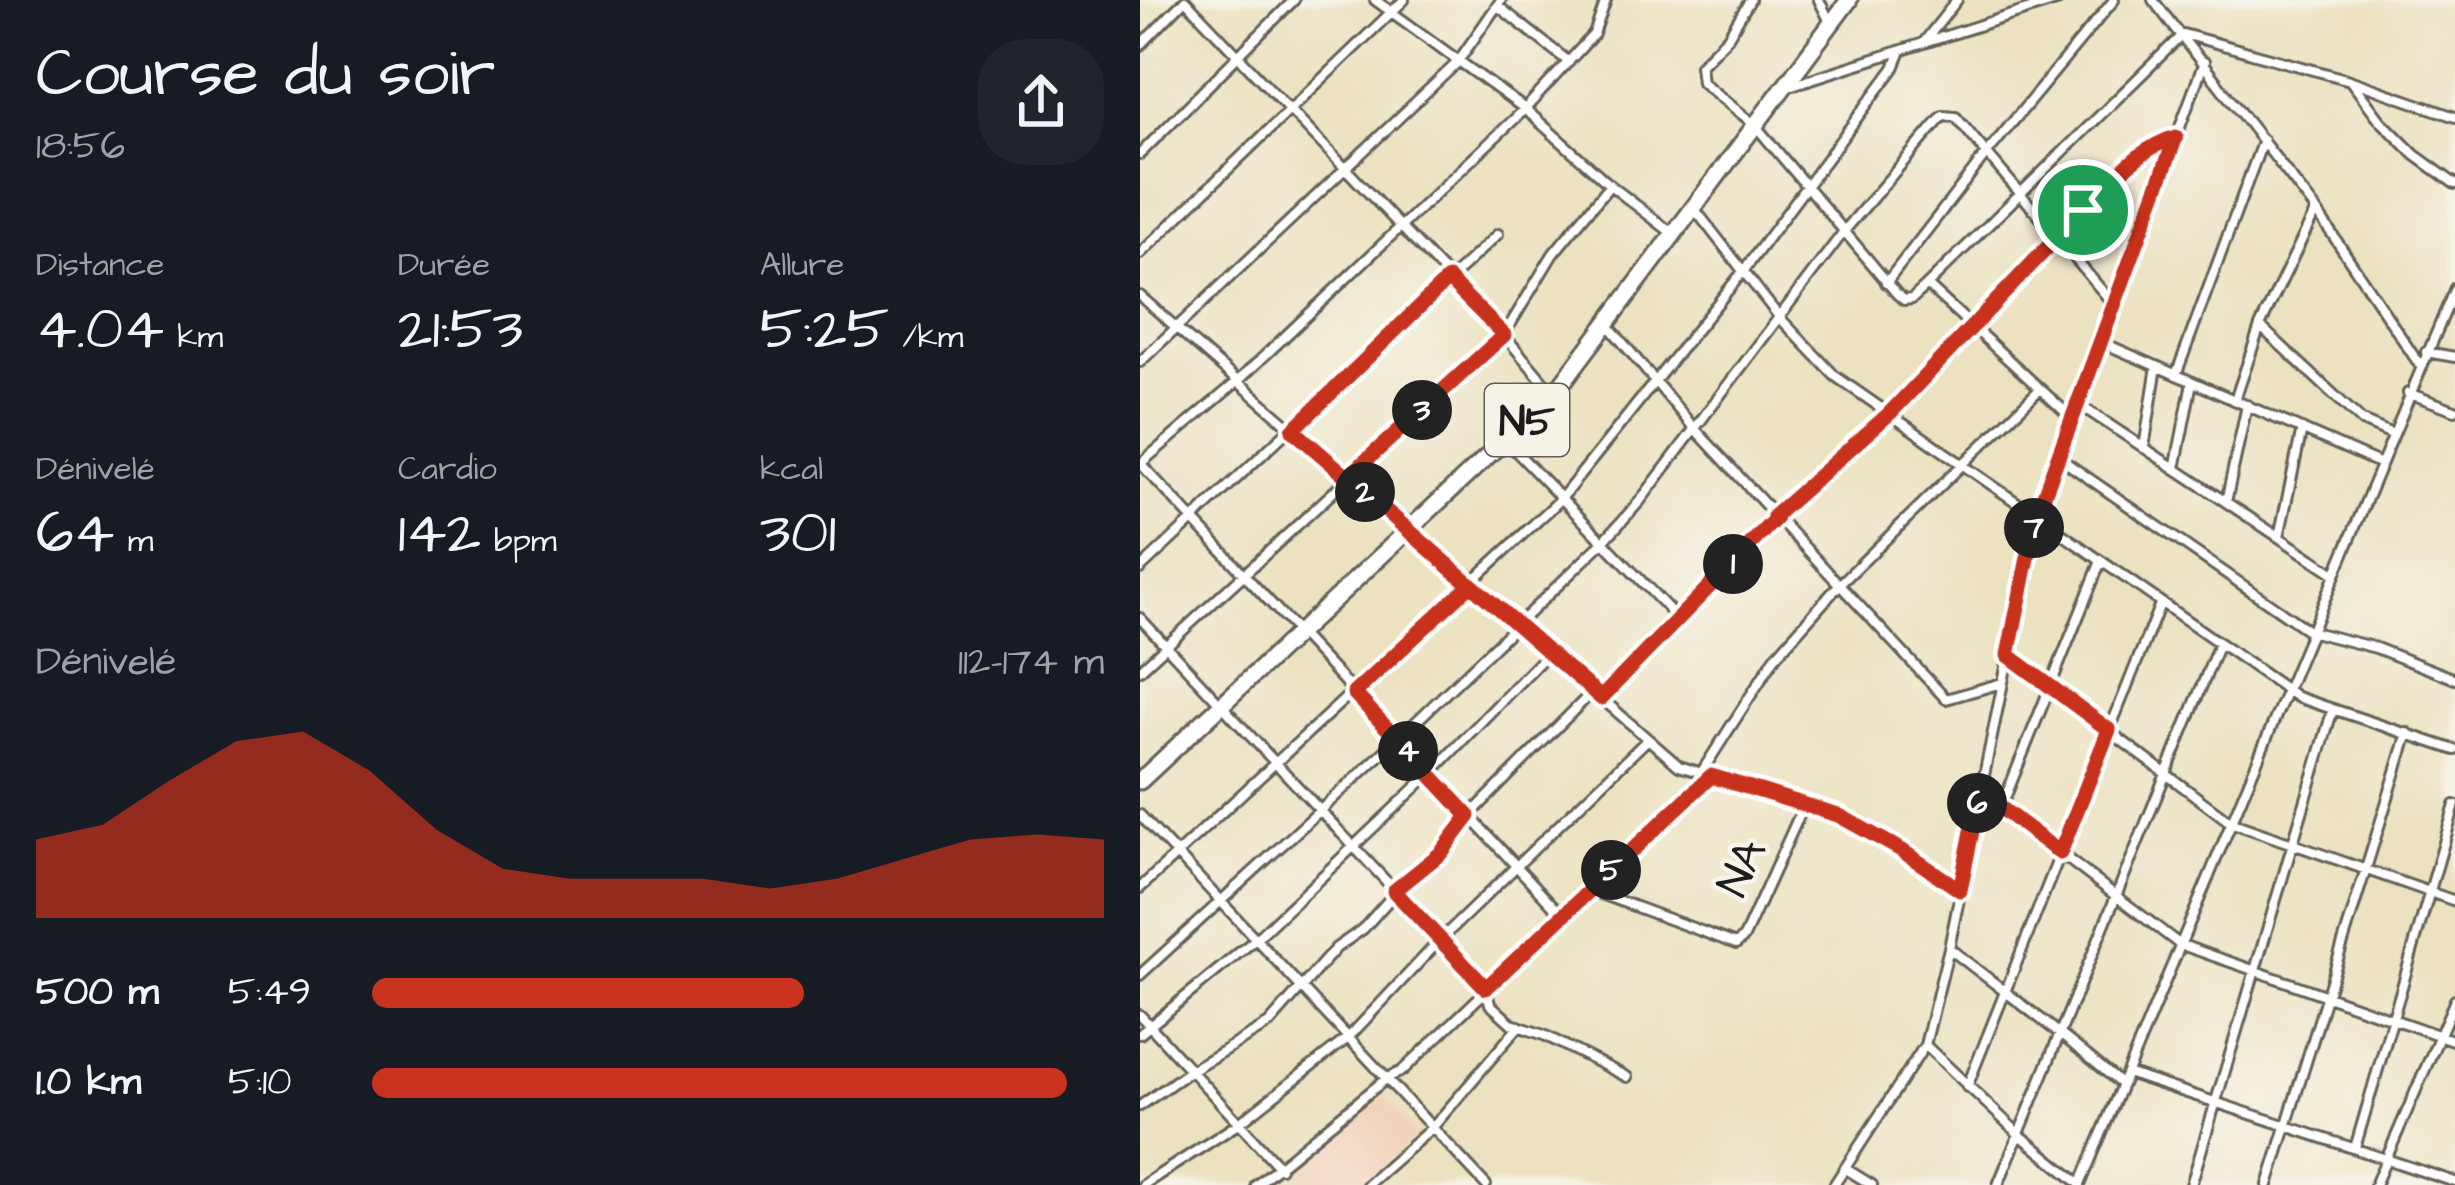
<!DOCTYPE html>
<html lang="fr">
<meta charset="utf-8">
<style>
:root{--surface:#171b24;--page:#20242c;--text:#f1f3f6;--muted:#9ea1a6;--accent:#c8321e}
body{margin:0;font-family:"Architects Daughter",sans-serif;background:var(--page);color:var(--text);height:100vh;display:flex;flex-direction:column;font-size:45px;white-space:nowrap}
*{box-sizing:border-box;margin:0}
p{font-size:39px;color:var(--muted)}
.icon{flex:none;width:66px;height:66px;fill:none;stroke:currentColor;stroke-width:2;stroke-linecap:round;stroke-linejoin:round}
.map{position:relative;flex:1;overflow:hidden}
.details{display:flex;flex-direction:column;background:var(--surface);width:1140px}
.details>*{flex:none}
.pin{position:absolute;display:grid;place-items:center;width:102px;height:102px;color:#fff;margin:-51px;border:6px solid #fff;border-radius:50%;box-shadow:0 3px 12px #0007}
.km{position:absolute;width:60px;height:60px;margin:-30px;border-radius:50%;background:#222;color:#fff;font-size:33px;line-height:60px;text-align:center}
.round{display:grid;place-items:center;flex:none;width:126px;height:126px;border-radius:48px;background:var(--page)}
.summary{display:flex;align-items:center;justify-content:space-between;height:204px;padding:0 36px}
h1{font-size:66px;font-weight:600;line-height:90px}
.figures{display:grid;grid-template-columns:repeat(3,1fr);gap:18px;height:204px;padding:12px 36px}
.figures div{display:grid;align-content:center}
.figures b{font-size:60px;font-weight:600}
.figures small{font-size:33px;font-weight:400}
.figures p{font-size:33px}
.chart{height:336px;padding:24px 36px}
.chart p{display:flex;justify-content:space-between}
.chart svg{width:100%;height:216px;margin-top:12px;fill:var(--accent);opacity:.7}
ul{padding:0 36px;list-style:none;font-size:39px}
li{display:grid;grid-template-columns:192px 144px 1fr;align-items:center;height:90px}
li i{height:30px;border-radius:15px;background:var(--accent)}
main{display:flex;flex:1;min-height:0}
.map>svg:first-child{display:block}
.built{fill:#f2d4be}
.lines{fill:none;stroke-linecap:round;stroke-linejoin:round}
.minor-casing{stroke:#656156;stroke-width:14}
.trunk-casing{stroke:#656156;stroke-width:21}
.minor{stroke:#fff;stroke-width:8}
.trunk{stroke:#fff;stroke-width:15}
.route-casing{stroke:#fff;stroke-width:24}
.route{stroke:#c8321e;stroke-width:15}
.labels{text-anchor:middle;stroke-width:9;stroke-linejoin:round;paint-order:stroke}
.shield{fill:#f7f3e8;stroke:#5e5c59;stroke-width:3}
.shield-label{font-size:42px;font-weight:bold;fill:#1c1c1c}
.street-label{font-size:45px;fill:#1c1c1c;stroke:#f7f3e8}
</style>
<main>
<section class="details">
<div class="summary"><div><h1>Course du soir</h1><p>18:56</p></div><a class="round"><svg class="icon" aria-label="share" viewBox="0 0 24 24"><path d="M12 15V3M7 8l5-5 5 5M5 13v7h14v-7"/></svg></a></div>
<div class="figures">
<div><p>Distance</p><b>4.04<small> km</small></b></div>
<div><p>Durée</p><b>21:53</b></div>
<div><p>Allure</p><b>5:25<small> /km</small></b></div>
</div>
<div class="figures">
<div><p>Dénivelé</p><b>64<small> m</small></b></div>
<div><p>Cardio</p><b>142<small> bpm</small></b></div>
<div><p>kcal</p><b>301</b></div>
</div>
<div class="chart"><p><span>Dénivelé</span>112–174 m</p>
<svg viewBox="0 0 160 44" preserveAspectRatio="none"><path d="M0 44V28L10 25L20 16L30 8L40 6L50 14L60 26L70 34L80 36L90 36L100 36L110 38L120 36L130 32L140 28L150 27L160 28V44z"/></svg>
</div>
<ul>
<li><b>500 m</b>5:49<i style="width:59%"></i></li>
<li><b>1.0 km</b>5:10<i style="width:95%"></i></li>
</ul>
</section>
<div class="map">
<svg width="1315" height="1185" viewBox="0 0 1315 1185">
<rect width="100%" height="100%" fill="#f7f3e8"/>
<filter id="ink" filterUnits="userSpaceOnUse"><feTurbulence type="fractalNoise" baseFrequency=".00833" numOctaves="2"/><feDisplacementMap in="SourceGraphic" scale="24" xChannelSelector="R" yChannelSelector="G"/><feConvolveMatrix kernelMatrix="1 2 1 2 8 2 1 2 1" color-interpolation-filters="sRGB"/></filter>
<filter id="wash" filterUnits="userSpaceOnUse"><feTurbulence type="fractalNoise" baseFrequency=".004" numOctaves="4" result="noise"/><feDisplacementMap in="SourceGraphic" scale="48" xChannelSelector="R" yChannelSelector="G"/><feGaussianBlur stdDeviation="2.7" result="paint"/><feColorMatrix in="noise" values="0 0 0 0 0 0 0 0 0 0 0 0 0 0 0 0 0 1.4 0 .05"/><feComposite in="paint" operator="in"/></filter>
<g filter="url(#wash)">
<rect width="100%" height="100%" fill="#ece2c1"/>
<path class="built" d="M243,1096L280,1136L234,1176L230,1172L214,1185H166L152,1170Z"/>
</g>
<g filter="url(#ink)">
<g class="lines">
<g class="minor-casing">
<path id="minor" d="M45,0L364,335L413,393
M235,0L385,109L470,185L532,233
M610,0L588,37L560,65L562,82L615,125L757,294L764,300L772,299L787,285L932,418
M679,0L690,22
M1013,0L1176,210L1279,364
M358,6L429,62
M784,42L817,0
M0,46L45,0
M1212,81L1315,117
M649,86L919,0
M0,154L154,0
M553,207L640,318L695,376L1157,697L1315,750
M0,254L264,0
M746,283L847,153L974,0
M787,285L1043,34L1210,80L1240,120L1275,155L1315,184
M0,296L539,766L699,815L761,850L819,889
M468,325L553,427L806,699L862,683
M1120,326L1222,421L1252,434
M961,342L1239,463
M1286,352L1315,357
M0,362L317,63L361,0
M1036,375L1123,140
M1268,393L1315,410
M1095,400L1120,326L1176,210
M938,404L1193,573
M366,441L540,621
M1004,448L1017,366
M918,457L1169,631L1236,648L1315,679
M0,464L98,381L385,109L454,34L466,0
M1,464L423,916
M1035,469L1052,382
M1086,502L1107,405
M634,516L750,413L916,235L991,162L1018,142L1036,137
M1139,537L1162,429
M0,569L358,234
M0,618L346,988L350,1004L372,1024L404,1035L487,1077
M868,655L1090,822L1315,901
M0,670L364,335L413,254L470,185
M461,698L636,518
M561,773L636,656L699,585L900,389
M840,792L1039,944L1315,1041
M861,808L961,561
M0,815L346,1185
M0,888L420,500L605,269L754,68L761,51
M450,890L596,944L604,937L664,805
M809,948C867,994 926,1036 982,1085
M0,975L257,740L462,543L500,501L705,230L803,116L816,117L974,305
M0,1015L140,1168
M0,1034L117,938L290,774L409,652
M785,1045L880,1135L940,1184
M987,1073L1315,1182
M827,1087L1020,604
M0,1106L51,1070L129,1024L196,948L223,929L271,875L301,853L329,816L453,691
M1215,1148L1315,805
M706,1169L732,1185
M3,1185L98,1124L209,1037L300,940L508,739
M116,1185L247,1078L262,1071L570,777
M227,1185L293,1127L379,1026
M694,1185L785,1045L809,948L897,515L1064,62
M858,1185L1079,644
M940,1185L1315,288
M1051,1185L1192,712
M1128,1185L1268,733
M1235,1185L1315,1000"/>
</g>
<g class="trunk-casing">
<path id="trunk" d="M0,781L414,394L709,0"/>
</g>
<use href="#minor" class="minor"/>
<use href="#trunk" class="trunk"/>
</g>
</g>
<g class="lines" filter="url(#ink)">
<g class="route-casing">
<path id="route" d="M943,210L750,413L634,516L636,518L461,698C359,608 255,519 153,430L308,279L364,335L208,477L330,585L214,693L329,816L301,853L254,891L346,988L571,776L698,815L761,850L820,890L840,792L920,853L969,730L868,655L897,514L1036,137C997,148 972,183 943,210"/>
</g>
<use href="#route" class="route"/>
</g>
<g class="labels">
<rect class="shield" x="345" y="384" width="84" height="72" rx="9"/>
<g class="shield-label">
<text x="387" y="435">N5</text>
</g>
<g class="street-label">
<text transform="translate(600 867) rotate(-65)" y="16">NA</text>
</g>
</g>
</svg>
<div class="pin" style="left:943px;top:210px;background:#1e9e55"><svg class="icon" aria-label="arrive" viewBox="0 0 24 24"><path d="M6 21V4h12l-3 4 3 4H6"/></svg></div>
<b class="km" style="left:593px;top:564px">1</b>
<b class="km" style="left:225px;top:492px">2</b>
<b class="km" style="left:282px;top:410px">3</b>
<b class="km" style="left:268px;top:751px">4</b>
<b class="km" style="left:471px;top:870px">5</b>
<b class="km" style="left:837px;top:803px">6</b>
<b class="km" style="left:894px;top:528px">7</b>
</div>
</main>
